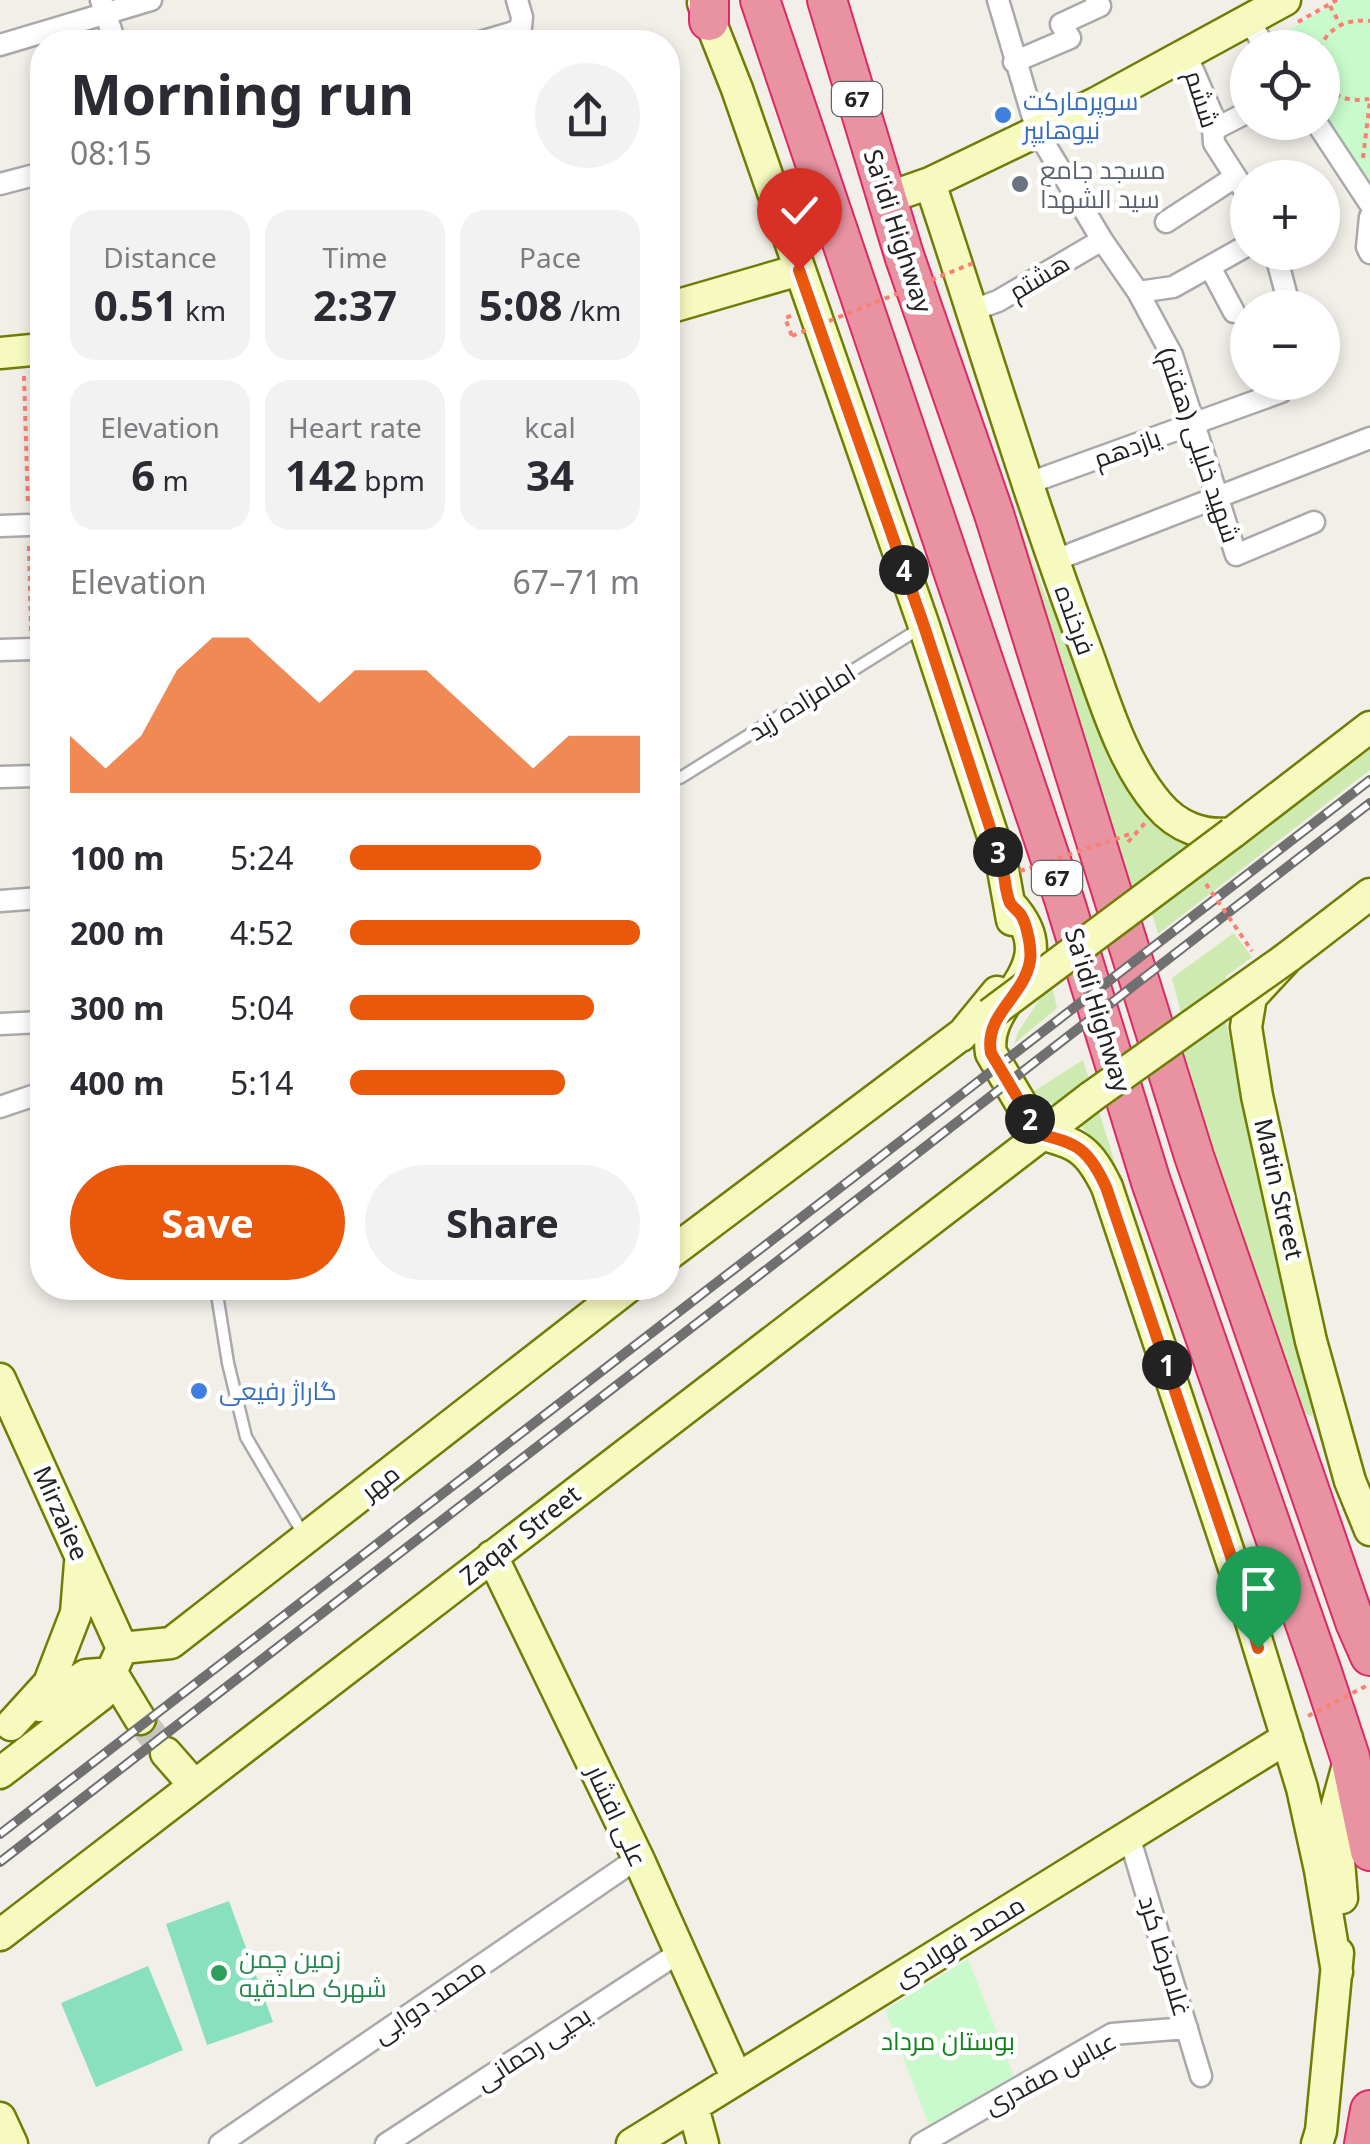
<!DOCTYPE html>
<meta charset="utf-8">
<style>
:root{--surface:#fff;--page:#f2f2f3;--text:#2b2b33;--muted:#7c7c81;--accent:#ea580c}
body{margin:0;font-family:"Noto Sans",Cairo,sans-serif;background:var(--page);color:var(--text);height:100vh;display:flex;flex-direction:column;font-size:38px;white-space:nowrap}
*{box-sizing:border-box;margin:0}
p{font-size:32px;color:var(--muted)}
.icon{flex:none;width:55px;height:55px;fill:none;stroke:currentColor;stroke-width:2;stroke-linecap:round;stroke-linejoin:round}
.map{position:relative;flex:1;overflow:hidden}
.side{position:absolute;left:30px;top:30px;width:650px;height:1270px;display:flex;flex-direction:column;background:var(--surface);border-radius:40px;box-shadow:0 5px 15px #0003}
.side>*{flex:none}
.fabs{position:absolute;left:1230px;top:30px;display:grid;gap:20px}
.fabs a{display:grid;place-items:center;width:110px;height:110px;border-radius:50%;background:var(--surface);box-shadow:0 5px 15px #0003;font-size:50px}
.pin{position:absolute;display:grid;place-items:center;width:85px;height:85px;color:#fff;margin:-102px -42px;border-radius:50% 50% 50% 0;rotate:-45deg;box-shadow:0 0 10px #0007}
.pin .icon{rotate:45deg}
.km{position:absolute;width:50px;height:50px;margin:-25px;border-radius:50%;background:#222;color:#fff;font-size:28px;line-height:50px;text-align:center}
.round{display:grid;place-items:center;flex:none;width:105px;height:105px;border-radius:52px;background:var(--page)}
.summary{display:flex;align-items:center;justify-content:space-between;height:170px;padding:0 40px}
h1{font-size:55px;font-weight:700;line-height:75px}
.metrics{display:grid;grid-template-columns:repeat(3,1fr);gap:15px;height:170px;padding:10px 40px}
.metrics div{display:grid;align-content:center;border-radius:25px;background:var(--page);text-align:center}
.metrics b{font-size:42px;font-weight:700}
.metrics small{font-size:28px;font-weight:400}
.metrics p{font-size:28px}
.chart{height:280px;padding:20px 40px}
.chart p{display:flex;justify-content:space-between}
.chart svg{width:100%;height:180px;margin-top:10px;fill:var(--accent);opacity:.7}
.button{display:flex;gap:20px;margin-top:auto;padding:20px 40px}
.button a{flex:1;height:115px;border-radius:60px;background:var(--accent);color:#fff;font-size:40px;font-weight:700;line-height:115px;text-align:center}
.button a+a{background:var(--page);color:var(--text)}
ul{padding:0 40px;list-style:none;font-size:32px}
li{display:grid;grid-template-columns:160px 120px 1fr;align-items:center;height:75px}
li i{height:25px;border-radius:12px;background:var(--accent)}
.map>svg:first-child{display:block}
.grass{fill:#cdebb0}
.park{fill:#c8facc}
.pitch{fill:#88e0be}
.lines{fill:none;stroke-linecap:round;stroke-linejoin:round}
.secondary-tunnel{stroke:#c8c6c1;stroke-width:30;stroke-dasharray:30 15;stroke-linecap:butt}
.lane-casing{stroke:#a9a9a9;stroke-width:15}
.street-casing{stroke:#a9a9a9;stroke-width:25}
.secondary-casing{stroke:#707d05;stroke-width:35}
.highway-casing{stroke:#dc2a67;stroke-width:42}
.path{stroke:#fa8072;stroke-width:4;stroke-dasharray:5 5;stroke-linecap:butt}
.lane{stroke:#fff;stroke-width:10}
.street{stroke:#fff;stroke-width:20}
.secondary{stroke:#f7fabf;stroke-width:30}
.highway{stroke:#e892a2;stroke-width:38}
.rail-casing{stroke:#707070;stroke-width:10}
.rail{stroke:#fff;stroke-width:6;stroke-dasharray:19;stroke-linecap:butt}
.secondary-bridge-casing{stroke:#707d05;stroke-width:35;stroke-linecap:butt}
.path-bridge{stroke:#fa8072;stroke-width:4;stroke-dasharray:5 5;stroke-linecap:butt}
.secondary-bridge{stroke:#f7fabf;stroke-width:30}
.route-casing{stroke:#fff;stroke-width:20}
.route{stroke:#ea580c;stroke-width:12}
.shop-dot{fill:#3f7fe0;stroke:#fff;stroke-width:4}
.worship-dot{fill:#6b7280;stroke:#fff;stroke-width:4}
.leisure-dot{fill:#2e9e5b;stroke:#fff;stroke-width:4}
.labels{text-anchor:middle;stroke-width:9;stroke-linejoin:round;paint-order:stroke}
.shield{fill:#fff;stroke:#646464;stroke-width:2.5}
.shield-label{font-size:22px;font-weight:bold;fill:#222}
.street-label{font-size:25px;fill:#222;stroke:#fff}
.shop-label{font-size:25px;fill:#366cbe;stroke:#fff;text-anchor:start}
.worship-label{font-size:25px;fill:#5b616d;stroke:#fff;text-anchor:start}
.leisure-label{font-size:25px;fill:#27864d;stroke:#fff;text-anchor:start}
.park-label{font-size:25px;fill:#0c8416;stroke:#fff}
</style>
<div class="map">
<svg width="1370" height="2144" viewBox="0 0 1370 2144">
<rect width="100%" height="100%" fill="#f2efe9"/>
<path class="grass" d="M1012,505L1047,600L1054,598L1149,813L1177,840L1191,843L1203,868L1370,740V770L1158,934L1144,886L1131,890L1033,603Z
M1234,933L1252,957L1226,976L1224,1013L1313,1417L1300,1411L1227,1199L1175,1032L1185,1029L1172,978Z
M1051,982L1057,1008L1014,1044L1018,1032Z
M1083,1060L1125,1195C1101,1148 1083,1115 1031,1093Z"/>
<path class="park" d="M1342,0H1370V187L1323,113L1322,48L1281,47L1275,38Z
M35,391H42V851Z
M968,1959L1014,2076L929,2125L885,2010Z"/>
<path class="pitch" d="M229,1901L273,2022L207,2045L166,1924Z
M148,1966L183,2050L96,2087L61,2003Z"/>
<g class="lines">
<path class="secondary-tunnel" d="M140,1719L166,1753"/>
<g class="lane-casing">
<path id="lane" d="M680,778L919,629
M216,1288L228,1363L246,1437L305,1537"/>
</g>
<g class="street-casing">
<path id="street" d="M101,0L115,42
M998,0L1037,131L1102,240L1138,292L1172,355L1236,555L1314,522
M1248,20L1266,48
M480,42L514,32L521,27L522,17L517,0
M0,45L151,0
M1186,54L1212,114L1214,143L1248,196
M1014,62L1070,38L1061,24L1100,6L1096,0
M1316,122L1370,204
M1213,130L1248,112
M0,184L42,173
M1370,217L1367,247L1370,253
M1166,222L1235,177
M1275,252L1290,308
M1210,267L1234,312
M1138,292L1173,287L1248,245
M973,310L998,301L1102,240
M1029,483L1281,392
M0,526L28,525
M1053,561L1370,438
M0,650L32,649
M0,777L36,776
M0,901L40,898
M0,1024L42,1022
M0,1107L41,1093
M1129,1836L1201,2076
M220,2144L638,1858
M386,2144L680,1952
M921,2144L1112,2034L1187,2028"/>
</g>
<g class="secondary-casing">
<path id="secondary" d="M703,3L737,89L924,626L1002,864L1012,920
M930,183C981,335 1026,489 1082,639C1103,694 1119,758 1158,804C1177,827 1204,837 1232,833L1370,727
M887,198L930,183L1096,103L1285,0
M668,308L799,270
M0,353L42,349
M1370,894L1288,957L1251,997L1246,1027L1257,1096L1311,1341L1350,1481L1370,1530
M1010,904C1070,969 981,998 991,1053L1039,1134C1078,1143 1089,1150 1107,1187L1241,1589L1302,1788L1320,1870L1337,1972
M961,1036L997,992
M668,1255L977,1023
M0,1379L122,1648
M492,1556L638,1858L737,2079
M122,1648L171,1643L627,1288
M112,1673L140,1719
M40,1706L86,1675L112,1673
M11,1725L49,1683L76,1613L80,1563
M166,1753L194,1785
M0,1773L101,1695L122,1648
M1342,1898L1335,1812L1349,1761
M0,1935L1091,1097
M693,2107L703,2144
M0,2118L12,2144
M632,2144L1287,1738
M1317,2144L1321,2131L1338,1953"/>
</g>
<g class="highway-casing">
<path id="highway" d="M709,0V21
M760,0L1064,899L1151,1182L1321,1669L1350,1757L1370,1851
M827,0L904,255L994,514L1194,1156L1355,1622L1370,1656
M1364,2144L1370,2110"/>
</g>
<path class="path" d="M1330,6L1340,24
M1298,22L1337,0
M1319,48C1331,26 1346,19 1370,21
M1322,80C1333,98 1349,102 1369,99
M1363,158L1370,100
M791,316L785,318L792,336
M24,376L28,506
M29,546L31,631
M33,671L35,756
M37,796L39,881
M1128,842L1145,823
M40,915L42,996"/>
<use href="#lane" class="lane"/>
<use href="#street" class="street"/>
<use href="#secondary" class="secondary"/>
<use href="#highway" class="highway"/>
<g class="rail-casing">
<path id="rail" d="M0,1834L1370,780
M0,1862L1370,803"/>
</g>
<use href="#rail" class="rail"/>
<g class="secondary-bridge-casing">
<path id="secondary-bridge" d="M990,1014L1232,833
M1091,1097L1288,957"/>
</g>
<path class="path-bridge" d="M792,336L976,262
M1020,871L1130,834
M1206,884L1252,951
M1308,1716L1370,1684"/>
<use href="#secondary-bridge" class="secondary-bridge"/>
</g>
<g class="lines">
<g class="route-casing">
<path id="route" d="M799,270L924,626L1002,864C1005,876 1005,892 1010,903C1012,906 1019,912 1021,915C1027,925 1032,949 1030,961C1024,997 984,1014 991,1053L1039,1134C1078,1143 1089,1150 1106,1187L1242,1589L1258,1648"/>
</g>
<use href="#route" class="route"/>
</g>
<g class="shop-dot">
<circle cx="1003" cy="115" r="10"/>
<circle cx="199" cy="1391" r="10"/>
</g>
<circle class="worship-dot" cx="1020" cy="184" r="10"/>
<circle class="leisure-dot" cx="219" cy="1973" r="10"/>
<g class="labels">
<g class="shield">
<rect x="832" y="82" width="50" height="34" rx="8"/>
<rect x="1032" y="861" width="50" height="34" rx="8"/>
</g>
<g class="shield-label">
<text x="857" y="107">67</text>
<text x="1057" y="886">67</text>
</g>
<g class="street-label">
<text transform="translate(1202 99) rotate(72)" y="9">ششم</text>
<text transform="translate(898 231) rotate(72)" y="9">Sa'idi Highway</text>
<text transform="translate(1039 277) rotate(-31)" y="9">هشتم</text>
<text transform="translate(1199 445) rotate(71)" y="9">شهید خلیلی (هفتم)</text>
<text transform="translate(1127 448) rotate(-20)" y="9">یازدهم</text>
<text transform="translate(1075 620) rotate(70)" y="9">فرخنده</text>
<text transform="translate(802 702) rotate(-32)" y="9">امامزاده زید</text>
<text transform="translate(1098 1010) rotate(73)" y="9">Sa'idi Highway</text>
<text transform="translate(1279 1189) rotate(77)" y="9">Matin Street</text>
<text transform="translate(380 1482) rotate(-38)" y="9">مهر</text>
<text transform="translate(61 1513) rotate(66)" y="9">Mirzaiee</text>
<text transform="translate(520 1535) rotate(-38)" y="9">Zaqar Street</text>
<text transform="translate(617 1816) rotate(65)" y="9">علی افشار</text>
<text transform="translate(959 1941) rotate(-32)" y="9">محمد فولادی</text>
<text transform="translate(1165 1956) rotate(73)" y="9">غلامرضا کرد</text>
<text transform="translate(429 2001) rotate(-34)" y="9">محمد دوابی</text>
<text transform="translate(533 2048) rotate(-33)" y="9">یحیی رحمانی</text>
<text transform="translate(1050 2073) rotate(-28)" y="9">عباس صفدری</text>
</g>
<g class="shop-label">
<text x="1023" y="110">سوپرمارکت<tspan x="1023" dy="29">نیوهایپر</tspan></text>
<text x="219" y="1400">گاراژ رفیعی</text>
</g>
<g class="worship-label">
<text x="1040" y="179">مسجد جامع<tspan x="1040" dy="29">سید الشهدا</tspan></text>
</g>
<g class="leisure-label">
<text x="239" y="1968">زمین چمن<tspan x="239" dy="29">شهرک صادقیه</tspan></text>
</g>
<g class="park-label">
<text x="948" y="2050">بوستان مرداد</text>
</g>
</g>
</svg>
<div class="fabs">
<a><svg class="icon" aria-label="locate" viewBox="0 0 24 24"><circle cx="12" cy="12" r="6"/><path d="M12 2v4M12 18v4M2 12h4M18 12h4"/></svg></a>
<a>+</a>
<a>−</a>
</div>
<div class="pin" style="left:1258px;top:1648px;background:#1e9e55"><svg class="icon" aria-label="arrive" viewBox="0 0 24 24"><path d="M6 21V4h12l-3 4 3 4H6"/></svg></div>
<div class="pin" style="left:799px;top:270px;background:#d93025"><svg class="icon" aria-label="check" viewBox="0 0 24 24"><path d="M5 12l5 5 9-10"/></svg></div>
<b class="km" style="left:1167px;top:1365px">1</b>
<b class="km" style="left:1030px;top:1119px">2</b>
<b class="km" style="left:998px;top:852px">3</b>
<b class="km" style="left:904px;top:570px">4</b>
<section class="side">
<div class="summary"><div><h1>Morning run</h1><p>08:15</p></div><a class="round"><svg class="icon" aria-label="share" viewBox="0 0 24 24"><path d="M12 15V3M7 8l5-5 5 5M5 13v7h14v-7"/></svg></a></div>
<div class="metrics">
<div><p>Distance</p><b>0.51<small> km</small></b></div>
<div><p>Time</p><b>2:37</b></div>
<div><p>Pace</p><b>5:08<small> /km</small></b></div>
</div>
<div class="metrics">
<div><p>Elevation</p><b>6<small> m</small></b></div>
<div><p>Heart rate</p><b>142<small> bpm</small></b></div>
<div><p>kcal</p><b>34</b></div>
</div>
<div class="chart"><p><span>Elevation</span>67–71 m</p>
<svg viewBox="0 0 160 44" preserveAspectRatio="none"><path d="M0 44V30L10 38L20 30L30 14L40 6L50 6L60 14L70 22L80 14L90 14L100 14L110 22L120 30L130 38L140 30L150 30L160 30V44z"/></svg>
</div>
<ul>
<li><b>100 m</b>5:24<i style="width:66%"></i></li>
<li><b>200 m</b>4:52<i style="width:100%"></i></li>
<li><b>300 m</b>5:04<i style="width:84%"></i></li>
<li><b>400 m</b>5:14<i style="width:74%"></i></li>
</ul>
<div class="button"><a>Save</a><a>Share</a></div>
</section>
</div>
